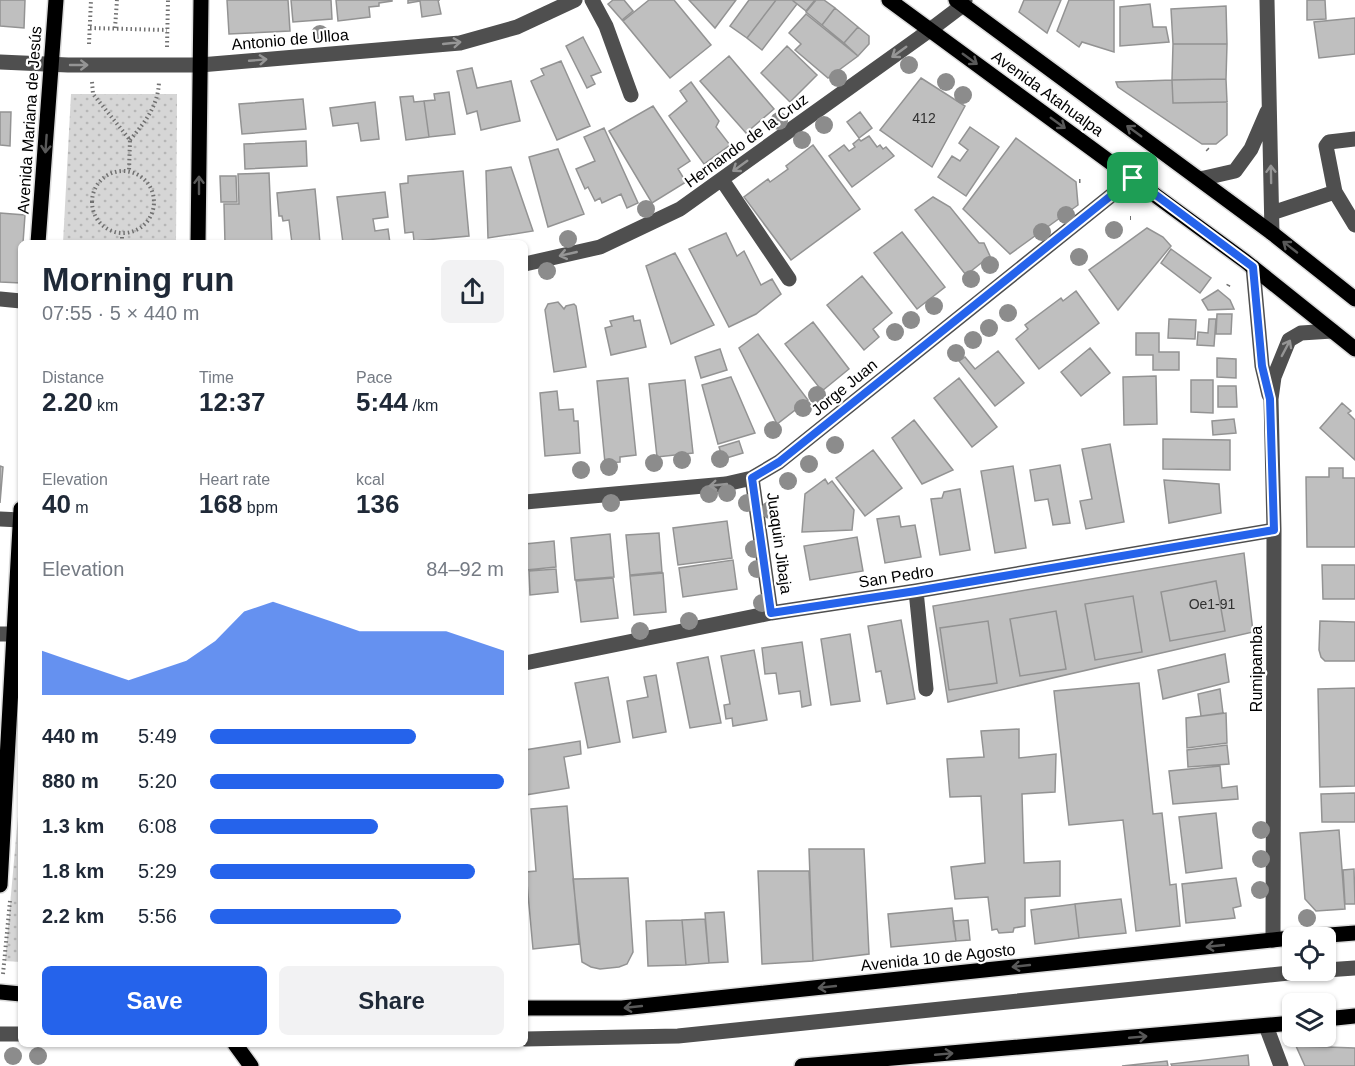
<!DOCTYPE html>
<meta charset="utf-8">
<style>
:root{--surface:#fff;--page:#f2f2f3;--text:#1f2937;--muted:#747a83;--accent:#2563eb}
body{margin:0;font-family:Arial,sans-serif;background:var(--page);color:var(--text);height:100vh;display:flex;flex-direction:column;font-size:22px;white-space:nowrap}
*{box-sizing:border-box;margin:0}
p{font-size:20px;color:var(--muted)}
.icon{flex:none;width:33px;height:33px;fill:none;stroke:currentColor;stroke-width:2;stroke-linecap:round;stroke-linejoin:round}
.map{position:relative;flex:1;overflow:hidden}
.sheet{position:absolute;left:18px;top:240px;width:510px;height:807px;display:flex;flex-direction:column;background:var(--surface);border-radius:9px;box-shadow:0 2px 4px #0004}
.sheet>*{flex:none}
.buttons{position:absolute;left:1282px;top:927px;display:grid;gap:12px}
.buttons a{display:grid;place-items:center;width:54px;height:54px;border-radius:9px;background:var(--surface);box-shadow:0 2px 4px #0004;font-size:30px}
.pin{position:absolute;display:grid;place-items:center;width:51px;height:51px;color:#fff;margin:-26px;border-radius:12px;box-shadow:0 3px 9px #0006}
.round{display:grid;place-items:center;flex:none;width:63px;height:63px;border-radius:9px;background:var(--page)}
.head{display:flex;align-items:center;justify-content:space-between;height:102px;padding:0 24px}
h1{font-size:33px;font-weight:700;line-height:45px}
.figures{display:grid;grid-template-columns:repeat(3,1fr);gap:9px;height:102px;padding:6px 24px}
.figures div{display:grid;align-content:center}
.figures b{font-size:26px;font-weight:700}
.figures small{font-size:16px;font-weight:400}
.figures p{font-size:16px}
.chart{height:168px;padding:12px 24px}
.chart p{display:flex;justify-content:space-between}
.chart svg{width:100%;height:108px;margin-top:6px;fill:var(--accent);opacity:.7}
.action{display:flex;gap:12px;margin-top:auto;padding:12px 24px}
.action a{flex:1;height:69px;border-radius:9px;background:var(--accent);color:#fff;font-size:24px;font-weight:700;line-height:69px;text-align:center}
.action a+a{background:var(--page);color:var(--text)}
ul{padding:0 24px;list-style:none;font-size:20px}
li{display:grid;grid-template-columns:96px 72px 1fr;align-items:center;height:45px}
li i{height:15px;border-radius:8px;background:var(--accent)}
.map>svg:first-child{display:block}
.green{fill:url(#green-dots)}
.building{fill:#bfbfbf;stroke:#939393;stroke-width:1.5}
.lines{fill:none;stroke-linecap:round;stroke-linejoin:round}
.major-casing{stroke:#dbdbdb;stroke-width:18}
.path{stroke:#717171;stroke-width:4;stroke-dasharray:1.5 3;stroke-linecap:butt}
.minor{stroke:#4f4f4f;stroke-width:15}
.major{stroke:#000;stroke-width:15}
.tree{fill:#8c8c8c}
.oneway{stroke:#959595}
.oneway2{stroke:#595959}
.route-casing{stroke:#fff;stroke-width:12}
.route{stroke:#2563eb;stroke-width:8}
.labels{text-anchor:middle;stroke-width:4.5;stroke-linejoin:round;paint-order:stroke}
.number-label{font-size:14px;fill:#303030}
.street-label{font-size:16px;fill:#000;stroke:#fff}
</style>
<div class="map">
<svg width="1355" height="1066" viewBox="0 0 1355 1066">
<defs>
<pattern id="green-dots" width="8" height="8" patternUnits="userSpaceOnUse" patternTransform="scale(1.5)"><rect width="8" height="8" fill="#d6d6d6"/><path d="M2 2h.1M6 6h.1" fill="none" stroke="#b6b6b6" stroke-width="1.8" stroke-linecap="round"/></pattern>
</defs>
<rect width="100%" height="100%" fill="#fff"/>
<path class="green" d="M71,94H177L176,243H63Z
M21,783V962L5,961Z"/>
<path class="building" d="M0,0H25L24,28L0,26Z
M227,0H288L290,31L229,34Z
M291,0H331L332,19L293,22Z
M336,0H392V1L379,3V6L369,7L370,17L338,21Z
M408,0H440H438L441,14L422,17L420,1L408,3Z
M613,0H624L633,11L622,20L608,4Z
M649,0H674L711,45L670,78L623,21Z
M689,0H736L715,28Z
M749,0H776L747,38L730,26Z
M776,0H792L797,4L762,50L747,38Z
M792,0H815L806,11Z
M816,0H824L835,8L822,25L806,12Z
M1024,0H1061L1047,33L1019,12Z
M1069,0H1114V52L1082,42L1079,47L1057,31Z
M1307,0H1325L1326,19L1307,20Z
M1150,4L1153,27H1166L1169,42L1120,46V7Z
M1226,6L1227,44H1173L1171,9Z
M835,8L858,27L844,43L822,25Z
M806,14L858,56L828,78L795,50L801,44L789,33Z
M1355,18V54L1319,58L1314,22Z
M858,27L869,36V44L858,56L844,43Z
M583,37L601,72L591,76L595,84L587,88L566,46Z
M1173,44H1227L1226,79L1172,80Z
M787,46L817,75L790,102L761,73Z
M729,56L774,109L746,133L700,81Z
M561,61L590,126L557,140L531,81L544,75L541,69Z
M472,68L477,88L511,81L520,121L481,130L477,111L467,114L457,71Z
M921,78L965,106L932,167L880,130Z
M1226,79L1227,102L1173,103L1172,80Z
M1172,80L1173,103L1227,102V135L1216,144H1202L1118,87L1116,82Z
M691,82L719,121L716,127L730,145L704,164L669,116L687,101L680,91Z
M449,92L455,134L429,137L424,101L435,100L434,94Z
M413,96L414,102L424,101L429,137L406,140L400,97Z
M303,99L306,129L242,134L239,104Z
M375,102L379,139L361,141L358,123L333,126L330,108Z
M653,106L690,161L678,169L686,182L652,203L609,131Z
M0,112H11L10,146L0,145Z
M860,112L872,128L859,138L847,122Z
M970,127L999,147L966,196L938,177L952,156L960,161L968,150L959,143Z
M604,128L638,203L627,208L621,194L602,203L600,198L595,201L588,187L585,189L576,169L595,161L584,137Z
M869,136L877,147L880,145L883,149L886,147L894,156L852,187L829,156L844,145L849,151L855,147L853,144L859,139L861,141Z
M1016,138L1076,182L1078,205L1010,254L963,209Z
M306,141L307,166L245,169L244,144Z
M813,145L860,209L791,260L744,197L768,179L770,182L788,169L786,166Z
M558,149L584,214L548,227L529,157Z
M511,167L533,231L488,238L486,171Z
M463,171L469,236L414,241L413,232L405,233L400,184L408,183V176Z
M269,173L272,243H225L224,204H239L238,174Z
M220,176H236L237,202H221Z
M315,189L320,243H292L289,220L283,221L282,216H279L277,193Z
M385,192L388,217L373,219L375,231L388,229L390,243H343L337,197Z
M933,197L950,207L979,243H984L990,256L966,275L915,210Z
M0,213L25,215L23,243H21V283L0,282Z
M1147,228L1163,237L1171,246L1118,310L1089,270Z
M902,232L945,287L917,309L874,253Z
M726,233L737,256L744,251L761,285L772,279L781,294L756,314L729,327L689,249Z
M1171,249L1211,278L1200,293L1161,263Z
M675,253L714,325L671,344L646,266Z
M862,276L892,313L873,329L879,337L864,350L827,305Z
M1218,290L1230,300L1234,309L1208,310L1202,300Z
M1076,291L1099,323L1039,369L1016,339L1028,329L1025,325L1061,298L1063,301Z
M558,302L564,309L566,306L574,304L576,306L586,367L554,372L545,310L548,304Z
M1217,314H1232L1231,334H1216Z
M633,316L634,321L640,320L646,347L611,355L605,328L612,326L610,321Z
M1169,319L1196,320L1195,339L1168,338Z
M1209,319H1216L1214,346L1197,345L1198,332L1208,333Z
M813,322L849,369L822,391L785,344Z
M1136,333H1159V352H1179V370H1153V355H1136Z
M758,334L808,400L777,424L739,348Z
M1090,348L1110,373L1081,396L1061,372Z
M720,349L727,370L701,378L695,357Z
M998,351L1024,383L995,406L959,361L965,357L975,369Z
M1217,358L1236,359V378L1217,377Z
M1156,376L1157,424L1124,425L1123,377Z
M731,377L755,433L718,444L702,385Z
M628,378L636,455L620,457V462L605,463L597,381Z
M959,378L997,427L972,447L934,398Z
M685,380L693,453L657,457L649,384Z
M1191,380H1213V413L1191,412Z
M1218,386H1236L1237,407H1218Z
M557,391L559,410L573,409L574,421H578L580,453L545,456L540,393Z
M1342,403L1351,411L1348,413L1355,420V460L1320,428Z
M1234,419L1236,433L1213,435L1212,421Z
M914,420L953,470L922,484L892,438Z
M1163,439L1230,440V470L1163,469Z
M739,441L743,453L723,459L719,447Z
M1110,444L1124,522L1086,529L1080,501L1092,499L1082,449Z
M873,450L902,488L865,516L836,478Z
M1060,465L1070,523L1053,525L1048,499L1035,501L1030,470Z
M0,466L3,467L0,503Z
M1013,466L1026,548L995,553L981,471Z
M1329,468H1343V478H1355V547H1307L1306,477H1329Z
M825,479L828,484L832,481L854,510L852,530L802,532L805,494Z
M1164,480L1219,484L1221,513L1169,523Z
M960,489L970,550L940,555L931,499L942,498L944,492Z
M899,516L901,527L915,525L921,557L885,563L877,519Z
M727,521L732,558L678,565L673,528Z
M659,533L662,572L630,575L626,535Z
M610,534L614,577L575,580L571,538Z
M857,537L863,571L810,580L804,546Z
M554,541L556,567L526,570L525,544Z
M1244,553L1253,632L948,702L933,606Z
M733,560L737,589L683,597L679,568Z
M1322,565H1355V599H1323Z
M556,569L558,592L530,595L529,571Z
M663,573L666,612L634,615L630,576Z
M613,578L618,618L581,622L576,581Z
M1216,581L1225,631L1170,641L1161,592Z
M1133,596L1142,652L1095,660L1085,604Z
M1056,611L1066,669L1020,676L1010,619Z
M901,620L915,699L887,704L881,671L876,672L868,626Z
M988,621L997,683L949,690L940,628Z
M1320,621L1355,622V661H1325L1321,657L1319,650Z
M850,634L860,701L831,705L821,639Z
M802,642L811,705L802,707L800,691L779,694L776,673L765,674L762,648Z
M754,650L767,720L733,726L732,718L726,719L724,705L730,704L721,656Z
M1225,654L1229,682L1163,699L1158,670Z
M708,657L721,723L690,728L677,663Z
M656,675L666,732L633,738L627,701L648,697L644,677Z
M608,677L620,742L588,748L575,683Z
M1139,683L1153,814L1162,813L1170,885L1176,884L1180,926L1136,931L1123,820L1069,825L1054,691Z
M1355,688V786L1320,787L1318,689Z
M1220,689L1223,713L1201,716L1198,694Z
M1226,713L1227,743L1187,748L1186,718Z
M1019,729V758L1056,754L1055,792L1022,794L1024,863L1060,861V896L1025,898V926L1014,928L1013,932L999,933L997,929L992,930L988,897L955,899L951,867L985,863L981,796L950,797L947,759L984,757L981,731Z
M580,741L581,754L564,757L569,788L525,795V750Z
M1227,745L1229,764L1188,767L1187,750Z
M1220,766L1222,788L1237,786L1238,799L1173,804L1169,771Z
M1355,793V822H1322L1321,794Z
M567,806L579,944L533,949L526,872L536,871L531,809Z
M1216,813L1222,868L1186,873L1179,817Z
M1339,830L1345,909L1316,911L1305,899L1300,833Z
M809,849H864L869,954L813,961Z
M1354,869L1355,904H1345L1343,870Z
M758,871H809L813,961L762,964Z
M628,878L633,952L627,964L619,967L600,969L591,967L582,962L573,879Z
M1236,878L1241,906L1233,908L1235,918L1186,923L1182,884Z
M1121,899L1126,933L1079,938L1075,904Z
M1075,904L1079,938L1035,944L1031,910Z
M952,908L956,941L891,947L888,914Z
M724,912L728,962L709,963L705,913Z
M705,919L709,963L686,965L682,920Z
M682,920L686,965L648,966L646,921Z
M968,920L970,940L956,941L953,921Z
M1296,1046L1355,1048V1066H1305Z
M1248,1055L1249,1066H1172L1171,1064Z
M1167,1061L1168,1066H1122Z"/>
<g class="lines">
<g class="major-casing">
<path id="major" d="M889,0L1245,261L1355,349
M956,0L1272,233L1355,299
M38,243L56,0
M198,243L201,0
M0,885L21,509
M0,992L21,994
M525,1008H622L1291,938L1355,933
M1326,1019L1355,1016
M235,1044L251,1066
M802,1066L1293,1023"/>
</g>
<path class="path" d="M90,28L167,30
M115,28L117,0
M89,44L91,0
M167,47L168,0
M92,82L93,94L130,140L129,171
M130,140C145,122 158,106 159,82
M1207,149L1210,152
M92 202a31 31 0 1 1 62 0a31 31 0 1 1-62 0Z
M1079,181H1083
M1130,218H1131
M122,243V234
M1228,286L1230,282
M3,974L10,901"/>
<path class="minor" d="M592,0L606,26L631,95
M1267,0L1272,233
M0,62L68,65H200L460,43L517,27L575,0
M1200,179L1235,171L1251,149L1267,112
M722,180L789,279
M1335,192L1326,146L1329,142L1355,139
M1272,213L1335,192L1355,225
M525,264L600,247L680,209L930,30L963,5L965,0
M1253,267L1262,366L1269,395
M0,299L21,301
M752,478L771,613
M525,502L726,484L752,478L779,462L1133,178
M0,519L21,520
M916,591L926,689
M0,634H14
M525,663L771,613L916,591L1274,530
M1273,940L1274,530L1271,399L1274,377L1289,340L1301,333L1332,331
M1326,970L1355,968
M1266,1026L1281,1066
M0,1034H21
M525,1039L678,1036L1318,970"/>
<use href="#major" class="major"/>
</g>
<g class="tree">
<circle cx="320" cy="34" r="9"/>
<circle cx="909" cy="65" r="9"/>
<circle cx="838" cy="78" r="9"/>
<circle cx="946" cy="82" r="9"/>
<circle cx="963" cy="95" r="9"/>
<circle cx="779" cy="121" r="9"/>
<circle cx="824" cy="125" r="9"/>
<circle cx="802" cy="140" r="9"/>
<circle cx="646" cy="209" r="9"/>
<circle cx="1066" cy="215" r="9"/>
<circle cx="1114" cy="230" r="9"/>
<circle cx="1042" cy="232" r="9"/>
<circle cx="568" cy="239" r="9"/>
<circle cx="1079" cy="257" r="9"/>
<circle cx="990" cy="265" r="9"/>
<circle cx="547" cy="271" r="9"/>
<circle cx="971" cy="279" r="9"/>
<circle cx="934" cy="306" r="9"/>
<circle cx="1008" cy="313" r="9"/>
<circle cx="911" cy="320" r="9"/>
<circle cx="989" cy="328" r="9"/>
<circle cx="895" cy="332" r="9"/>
<circle cx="973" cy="340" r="9"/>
<circle cx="956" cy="353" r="9"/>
<circle cx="817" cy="395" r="9"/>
<circle cx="803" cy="408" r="9"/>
<circle cx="773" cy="430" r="9"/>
<circle cx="835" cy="445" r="9"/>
<circle cx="720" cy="459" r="9"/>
<circle cx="682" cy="460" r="9"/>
<circle cx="654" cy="463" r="9"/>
<circle cx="809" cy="464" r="9"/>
<circle cx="609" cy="467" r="9"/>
<circle cx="581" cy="470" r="9"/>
<circle cx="788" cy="481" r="9"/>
<circle cx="727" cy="493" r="9"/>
<circle cx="709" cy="494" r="9"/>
<circle cx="611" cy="503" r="9"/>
<circle cx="747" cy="503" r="9"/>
<circle cx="770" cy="510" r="9"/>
<circle cx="754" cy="549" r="9"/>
<circle cx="757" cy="569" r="9"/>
<circle cx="762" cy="603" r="9"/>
<circle cx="689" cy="621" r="9"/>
<circle cx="640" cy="631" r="9"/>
<circle cx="1261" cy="830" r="9"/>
<circle cx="1261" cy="859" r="9"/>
<circle cx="1260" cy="890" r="9"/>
<circle cx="1307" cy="918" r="9"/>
<circle cx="13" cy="1056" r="9"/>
<circle cx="38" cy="1056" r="9"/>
</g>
<defs><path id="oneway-shaft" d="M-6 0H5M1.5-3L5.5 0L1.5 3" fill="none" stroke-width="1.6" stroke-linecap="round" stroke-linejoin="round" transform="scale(1.5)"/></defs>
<g class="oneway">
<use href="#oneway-shaft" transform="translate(452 43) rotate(-6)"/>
<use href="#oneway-shaft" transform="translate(899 52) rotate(144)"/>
<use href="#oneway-shaft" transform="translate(258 60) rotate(-5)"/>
<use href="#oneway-shaft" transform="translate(79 65)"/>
<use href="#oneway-shaft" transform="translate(740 166) rotate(144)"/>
<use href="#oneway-shaft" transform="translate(1271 174) rotate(-91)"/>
<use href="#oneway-shaft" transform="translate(568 254) rotate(167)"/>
<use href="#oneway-shaft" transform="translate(1286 348) rotate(-62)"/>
<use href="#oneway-shaft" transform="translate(718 485) rotate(174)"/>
</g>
<g class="oneway2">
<use href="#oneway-shaft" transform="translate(970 59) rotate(36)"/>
<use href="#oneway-shaft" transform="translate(1058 123) rotate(36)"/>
<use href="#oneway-shaft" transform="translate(1134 131) rotate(-144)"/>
<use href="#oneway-shaft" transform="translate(46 144) rotate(94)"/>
<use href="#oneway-shaft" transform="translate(199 185) rotate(-90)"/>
<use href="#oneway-shaft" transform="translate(1290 247) rotate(-142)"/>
<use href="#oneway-shaft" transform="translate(1215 946) rotate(174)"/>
<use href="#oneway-shaft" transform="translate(1021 966) rotate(174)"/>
<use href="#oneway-shaft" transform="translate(827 987) rotate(174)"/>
<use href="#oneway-shaft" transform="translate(633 1007) rotate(174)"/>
<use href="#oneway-shaft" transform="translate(1138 1037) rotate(-5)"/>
<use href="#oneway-shaft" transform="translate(944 1054) rotate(-5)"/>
</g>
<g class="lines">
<g class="route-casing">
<path id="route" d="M1133,178L1253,267L1262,366L1270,399L1274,530L916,591L771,613L752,478L779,462Z"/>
</g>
<use href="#route" class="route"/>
</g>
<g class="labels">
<g class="number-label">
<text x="924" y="123">412</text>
<text x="1212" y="609">Oe1-91</text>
</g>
<g class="street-label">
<text transform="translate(290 39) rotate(-5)" y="6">Antonio de Ulloa</text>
<text transform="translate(1048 93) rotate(36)" y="6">Avenida Atahualpa</text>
<text transform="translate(29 120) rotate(-86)" y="6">Avenida Mariana de Jesús</text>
<text transform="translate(746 140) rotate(-36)" y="6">Hernando de la Cruz</text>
<text transform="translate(844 387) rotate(-39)" y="6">Jorge Juan</text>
<text transform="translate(780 543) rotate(82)" y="6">Juaquin Jibaja</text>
<text transform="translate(896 576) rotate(-9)" y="6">San Pedro</text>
<text transform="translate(1256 669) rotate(-90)" y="6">Rumipamba</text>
<text transform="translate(938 957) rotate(-6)" y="6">Avenida 10 de Agosto</text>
</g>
</g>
</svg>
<div class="buttons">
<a><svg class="icon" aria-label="locate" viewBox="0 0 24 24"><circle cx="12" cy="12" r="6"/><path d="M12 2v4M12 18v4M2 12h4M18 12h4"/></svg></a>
<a><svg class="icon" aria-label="layers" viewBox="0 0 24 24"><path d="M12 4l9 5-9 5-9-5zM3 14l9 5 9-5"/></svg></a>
</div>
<div class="pin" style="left:1133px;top:178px;background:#1e9e55"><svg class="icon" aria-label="arrive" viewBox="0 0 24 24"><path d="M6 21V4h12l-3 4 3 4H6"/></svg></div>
<section class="sheet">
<div class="head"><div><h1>Morning run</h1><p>07:55 · 5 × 440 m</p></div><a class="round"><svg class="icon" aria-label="share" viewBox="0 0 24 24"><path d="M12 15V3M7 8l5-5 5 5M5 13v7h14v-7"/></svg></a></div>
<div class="figures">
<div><p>Distance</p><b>2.20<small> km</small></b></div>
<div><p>Time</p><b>12:37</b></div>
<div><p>Pace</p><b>5:44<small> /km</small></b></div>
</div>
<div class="figures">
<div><p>Elevation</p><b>40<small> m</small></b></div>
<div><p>Heart rate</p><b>168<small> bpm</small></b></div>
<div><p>kcal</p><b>136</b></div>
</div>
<div class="chart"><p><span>Elevation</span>84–92 m</p>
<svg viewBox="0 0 160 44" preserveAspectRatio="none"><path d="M0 44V26L10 30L20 34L30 38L40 34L50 30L60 22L70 10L80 6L90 10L100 14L110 18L120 18L130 18L140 18L150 22L160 26V44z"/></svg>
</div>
<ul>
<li><b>440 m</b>5:49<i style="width:70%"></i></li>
<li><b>880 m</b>5:20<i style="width:100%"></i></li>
<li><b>1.3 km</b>6:08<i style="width:57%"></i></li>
<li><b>1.8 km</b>5:29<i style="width:90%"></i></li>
<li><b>2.2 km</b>5:56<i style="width:65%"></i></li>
</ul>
<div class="action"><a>Save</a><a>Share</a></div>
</section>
</div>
